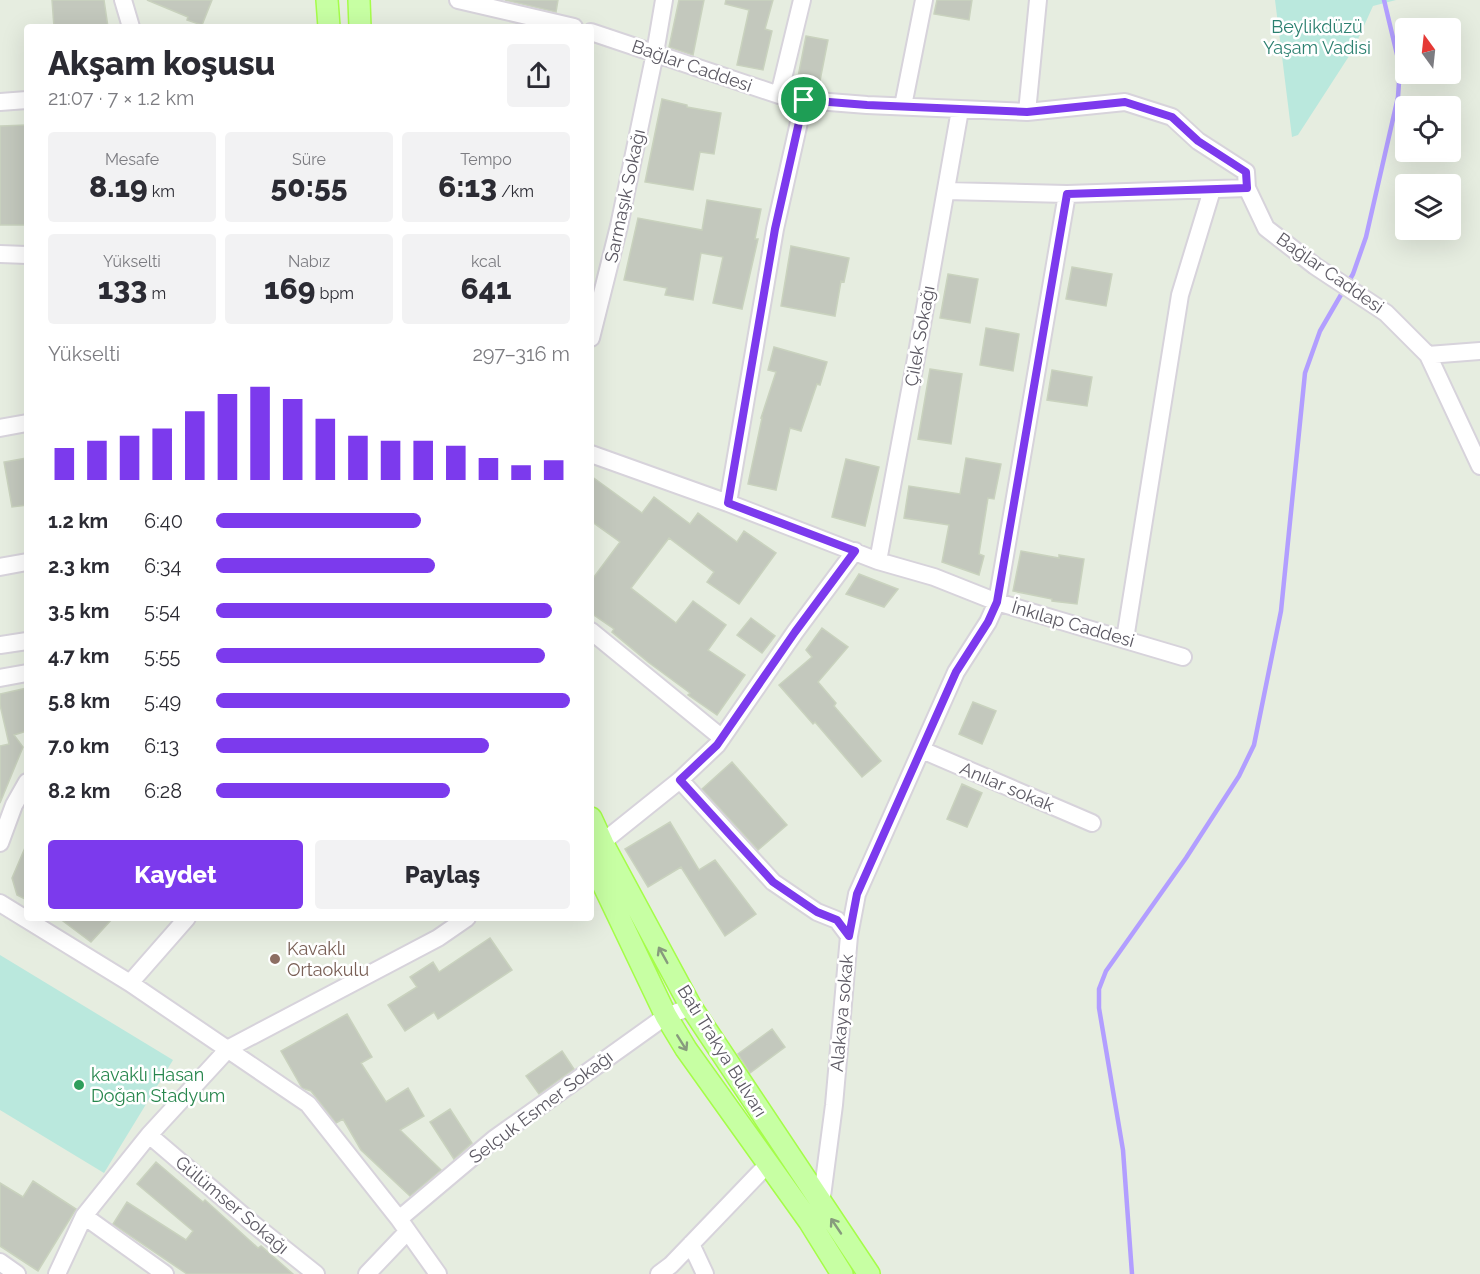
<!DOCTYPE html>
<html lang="tr">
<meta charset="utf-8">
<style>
:root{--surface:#fff;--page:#f2f2f3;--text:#2b2b33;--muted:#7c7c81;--accent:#7c3aed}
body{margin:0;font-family:Raleway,sans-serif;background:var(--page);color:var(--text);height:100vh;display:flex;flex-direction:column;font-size:22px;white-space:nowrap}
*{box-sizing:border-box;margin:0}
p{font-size:20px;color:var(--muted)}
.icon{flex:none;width:33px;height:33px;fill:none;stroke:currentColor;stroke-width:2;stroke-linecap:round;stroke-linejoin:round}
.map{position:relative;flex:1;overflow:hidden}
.side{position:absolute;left:24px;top:24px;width:570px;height:897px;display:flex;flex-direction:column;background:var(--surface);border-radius:6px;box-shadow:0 6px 24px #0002}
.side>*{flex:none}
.needle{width:39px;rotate:345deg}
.fabs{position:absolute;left:1395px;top:18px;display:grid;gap:12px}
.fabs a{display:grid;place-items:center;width:66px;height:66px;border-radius:6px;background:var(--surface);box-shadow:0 6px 24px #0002;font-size:30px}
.pin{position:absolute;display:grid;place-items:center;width:51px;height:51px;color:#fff;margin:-26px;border:3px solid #fff;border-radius:50%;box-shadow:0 2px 6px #0007}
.round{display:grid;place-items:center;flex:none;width:63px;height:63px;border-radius:6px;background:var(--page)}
.headline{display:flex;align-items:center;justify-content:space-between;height:102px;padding:0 24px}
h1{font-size:33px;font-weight:800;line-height:45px}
.metrics{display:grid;grid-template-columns:repeat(3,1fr);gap:9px;height:102px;padding:6px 24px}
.metrics div{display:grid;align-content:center;border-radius:6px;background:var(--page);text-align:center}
.metrics b{font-size:30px;font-weight:800}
.metrics small{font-size:16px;font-weight:400}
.metrics p{font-size:16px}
.chart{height:168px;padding:12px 24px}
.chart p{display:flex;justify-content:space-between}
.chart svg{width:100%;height:108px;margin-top:6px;stroke:var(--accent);stroke-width:6}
.primary-button{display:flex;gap:12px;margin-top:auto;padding:12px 24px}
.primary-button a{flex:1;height:69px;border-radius:6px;background:var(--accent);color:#fff;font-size:24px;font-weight:800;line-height:69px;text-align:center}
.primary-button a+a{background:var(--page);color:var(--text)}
ul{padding:0 24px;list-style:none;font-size:20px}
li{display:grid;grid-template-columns:96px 72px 1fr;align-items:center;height:45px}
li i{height:15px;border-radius:8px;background:var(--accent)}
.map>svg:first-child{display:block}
.green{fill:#bae8dd}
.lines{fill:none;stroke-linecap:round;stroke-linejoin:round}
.stream{stroke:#b29eff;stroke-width:4.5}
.building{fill:#c3c8bd;stroke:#c9d2be;stroke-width:1.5}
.minor-casing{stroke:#d7d3db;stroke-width:20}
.major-casing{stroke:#a5fd49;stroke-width:24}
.minor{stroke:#fff;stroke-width:16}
.major{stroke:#c7ffa3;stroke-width:21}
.oneway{stroke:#879b7d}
.route-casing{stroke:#fff;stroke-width:12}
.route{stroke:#7c3aed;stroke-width:8}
.education-dot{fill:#8d6e63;stroke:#fff;stroke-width:2}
.leisure-dot{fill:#2e9e5b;stroke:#fff;stroke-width:2}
.labels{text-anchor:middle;stroke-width:5;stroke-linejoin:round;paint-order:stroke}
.park-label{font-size:18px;fill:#2c8070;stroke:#fff}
.street-label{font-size:18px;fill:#5c5963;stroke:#fff}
.education-label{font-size:18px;fill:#785e54;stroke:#fff;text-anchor:start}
.leisure-label{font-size:18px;fill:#27864d;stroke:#fff;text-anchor:start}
</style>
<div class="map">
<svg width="1480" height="1274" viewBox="0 0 1480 1274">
<rect width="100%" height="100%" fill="#e6ede0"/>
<path class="green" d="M1275,0H1396L1373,6L1353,50L1298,135L1292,137Z
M0,955L173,1060L104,1173L0,1110Z"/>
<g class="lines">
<path class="stream" d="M1132,1274L1123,1150L1099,1008V989L1106,971L1186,858L1239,776L1254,745L1281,611L1305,373L1320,331L1353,274L1366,237L1398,97L1400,67L1384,0"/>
</g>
<path class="building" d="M52,0H104L108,27H54Z
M147,0H212L202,25L187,20L188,17Z
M505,0H558L556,12Z
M679,0H704L693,55L669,47Z
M726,0H773L765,29L772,31L763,70L737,65L749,10L725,4Z
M937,0H972L969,20L934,14Z
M806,36L828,40L819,86L797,82Z
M662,99L687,105V107L721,113L714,154L700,152L693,190L645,182Z
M27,125V225H0V126Z
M707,200L761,209L755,239H758L742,309L713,303L723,257L701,253L693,300L665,295L667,288L624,280L638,218L702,230Z
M791,246L849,258L844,282L841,281L835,316L781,306Z
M1072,267L1112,274L1106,306L1066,299Z
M948,274L978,279L970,323L940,318Z
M986,328L1019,334L1013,371L980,365Z
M774,347L827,362L820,385L817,384L801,431L790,428L776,490L748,484L762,418H761L776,372L768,370Z
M930,369L962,374L951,444L918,439Z
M1052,370L1092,377L1087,406L1047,400Z
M27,458V505L12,507L4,462Z
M966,458L1001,464L994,499L988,498L979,554L984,556L979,575L942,562L949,525L904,518L909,486L960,494Z
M846,459L879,467L865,526L832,517Z
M591,476L642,513L654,497L690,524L698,513L737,542L744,531L776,553L739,604L707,582L714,572L669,538L631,588L676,623L693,601L726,625L708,650L745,675L717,715L688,695L690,693L648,662L612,632L614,629L591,613V581L620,542L591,521Z
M1021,551L1059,558V555L1084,559L1077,604L1052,601V599L1013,591Z
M859,574L898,589L884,607L846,594Z
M751,618L775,636L762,653L737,635Z
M822,628L848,647L818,682L836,703L834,706L881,761L862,777L815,722L813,724L779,685L812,657L806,650Z
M27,688V731L14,735L23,747L0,803V746L9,744L0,705V694Z
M973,702L996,711L982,744L959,734Z
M732,762L787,825L758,850L702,789Z
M962,784L982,793L967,827L947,819Z
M670,822L699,870L715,860L756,914L725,936L681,867L648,887L625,849Z
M27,843V900L17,895L12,878Z
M59,918H113L91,942Z
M490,938L512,970L438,1019L434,1012L405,1031L388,1005L417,987L410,977L433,962L439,972Z
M347,1014L372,1057L361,1063L386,1102L408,1088L424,1116L400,1130L441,1170L410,1196L361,1150L343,1119L336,1123L311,1091L302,1088L281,1051Z
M772,1029L785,1047L750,1073L738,1054Z
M562,1051L574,1069L539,1094L526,1076Z
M450,1109L472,1143L454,1159L430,1122Z
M156,1162L203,1202L205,1200L258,1248L261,1246L293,1274H187L113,1224L127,1202L186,1240L193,1231L137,1184Z
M33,1181L76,1209L38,1271L0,1246V1183L23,1197Z"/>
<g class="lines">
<g class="minor-casing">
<path id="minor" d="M123,0L131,27
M458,0L574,27
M591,32L779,95L804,100L867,105L1027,112L1125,102L1172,117L1198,141L1246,172L1247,188L1266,228L1315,266L1386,313L1428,355L1480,466
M779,95L802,0
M0,102L27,100
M903,106L924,0
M1027,112L1038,0
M946,191L1067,194L1247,188
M0,254L27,255
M591,338L619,226L655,53L664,0
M1428,355L1480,351
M0,428L27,423
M591,454L728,503L878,561L934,577L997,602L1183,657
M728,503L775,229L804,100
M878,561L917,353L960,110
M0,567L27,562
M591,631L722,738
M1125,639L1180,295L1212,190
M0,645L27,641
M0,678L27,673
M922,750L1092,823
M680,780L773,882L817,912L837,920L849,936
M0,843L14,805L27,782
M594,849L680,780L717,745L795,632L855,551
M0,903L130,983L308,1104L399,1219L438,1274
M130,983L187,918
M149,1135L252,1223L316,1274
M821,1204L834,1105L849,936L857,894L956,672L988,622L997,602L1067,194
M84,1216L165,1274
M399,1219L494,1139L666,1016L691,1007
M691,1244L705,1274
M0,1262L17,1274
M57,1274L84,1216L149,1135L229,1048L438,938L467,918
M367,1274L407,1232
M659,1274L671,1265L767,1165"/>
</g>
<g class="major-casing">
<path id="major" d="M327,0L329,27
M359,0L360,27
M591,818L603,844L691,1007L869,1274
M591,859L666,1016L686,1049L809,1221L842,1274"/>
</g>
<use href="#minor" class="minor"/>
<use href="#major" class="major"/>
</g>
<defs><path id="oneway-shaft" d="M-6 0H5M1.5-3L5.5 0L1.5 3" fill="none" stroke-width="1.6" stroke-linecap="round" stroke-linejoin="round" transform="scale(1.5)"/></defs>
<g class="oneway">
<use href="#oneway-shaft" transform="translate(663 955) rotate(-119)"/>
<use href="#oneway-shaft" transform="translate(682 1043) rotate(58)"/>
<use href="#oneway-shaft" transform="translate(836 1226) rotate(-124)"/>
</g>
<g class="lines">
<g class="route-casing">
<path id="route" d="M804,100L867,105L1027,112L1125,102L1172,117L1198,141L1246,172L1247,188L1067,194L997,602L988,622L956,672L857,894L849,936L837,920L817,912L773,882L680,780L717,745L795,632L855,551L728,503L775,229Z"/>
</g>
<use href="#route" class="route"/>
</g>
<circle class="education-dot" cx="275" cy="959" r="6"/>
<circle class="leisure-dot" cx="79" cy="1085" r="6"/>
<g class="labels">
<g class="park-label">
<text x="1317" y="33">Beylikdüzü<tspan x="1317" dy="21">Yaşam Vadisi</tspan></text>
</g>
<g class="street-label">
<text transform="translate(692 66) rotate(19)" y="6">Bağlar Caddesi</text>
<text transform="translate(625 196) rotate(-78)" y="6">Sarmaşık Sokağı</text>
<text transform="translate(1330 273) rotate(35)" y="6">Bağlar Caddesi</text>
<text transform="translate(920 336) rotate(-80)" y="6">Çilek Sokağı</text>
<text transform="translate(1073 624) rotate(16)" y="6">İnkılap Caddesi</text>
<text transform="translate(1007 787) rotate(23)" y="6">Anılar sokak</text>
<text transform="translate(842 1013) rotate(-85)" y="6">Alakaya sokak</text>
<text transform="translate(722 1051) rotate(58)" y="6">Batı Trakya Bulvarı</text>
<text transform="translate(541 1107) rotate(-37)" y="6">Selçuk Esmer Sokağı</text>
<text transform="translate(232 1205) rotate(40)" y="6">Gülümser Sokağı</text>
</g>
<g class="education-label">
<text x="287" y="955">Kavaklı<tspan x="287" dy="21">Ortaokulu</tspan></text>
</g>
<g class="leisure-label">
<text x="91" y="1081">kavaklı Hasan<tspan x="91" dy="21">Doğan Stadyum</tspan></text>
</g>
</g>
</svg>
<div class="fabs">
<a><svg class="needle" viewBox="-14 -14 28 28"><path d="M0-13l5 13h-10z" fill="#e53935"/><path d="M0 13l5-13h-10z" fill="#7c7c81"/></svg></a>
<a><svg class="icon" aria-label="locate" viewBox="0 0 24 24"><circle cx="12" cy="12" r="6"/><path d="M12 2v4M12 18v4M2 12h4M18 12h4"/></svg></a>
<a><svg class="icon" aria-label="layers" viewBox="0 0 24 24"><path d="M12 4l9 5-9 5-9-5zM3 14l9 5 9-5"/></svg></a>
</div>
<div class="pin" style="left:804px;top:100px;background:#1e9e55"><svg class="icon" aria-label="arrive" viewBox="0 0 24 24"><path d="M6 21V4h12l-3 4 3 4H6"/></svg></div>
<section class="side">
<div class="headline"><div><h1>Akşam koşusu</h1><p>21:07 · 7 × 1.2 km</p></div><a class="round"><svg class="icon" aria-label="share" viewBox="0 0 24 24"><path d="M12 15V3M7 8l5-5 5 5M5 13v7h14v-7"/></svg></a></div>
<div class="metrics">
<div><p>Mesafe</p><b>8.19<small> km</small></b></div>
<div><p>Süre</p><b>50:55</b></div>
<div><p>Tempo</p><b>6:13<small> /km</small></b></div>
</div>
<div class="metrics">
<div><p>Yükselti</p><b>133<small> m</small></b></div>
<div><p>Nabız</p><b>169<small> bpm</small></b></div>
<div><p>kcal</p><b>641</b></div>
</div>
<div class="chart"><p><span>Yükselti</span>297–316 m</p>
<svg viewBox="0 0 160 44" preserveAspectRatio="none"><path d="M5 44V31M15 44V28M25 44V26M35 44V23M45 44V16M55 44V9M65 44V6M75 44V11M85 44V19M95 44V26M105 44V28M115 44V28M125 44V30M135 44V35M145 44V38M155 44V36"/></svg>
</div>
<ul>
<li><b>1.2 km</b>6:40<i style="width:58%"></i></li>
<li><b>2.3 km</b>6:34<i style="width:62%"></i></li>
<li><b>3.5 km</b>5:54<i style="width:95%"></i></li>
<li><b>4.7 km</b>5:55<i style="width:93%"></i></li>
<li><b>5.8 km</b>5:49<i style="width:100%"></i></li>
<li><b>7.0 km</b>6:13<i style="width:77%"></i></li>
<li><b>8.2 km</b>6:28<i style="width:66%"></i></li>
</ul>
<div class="primary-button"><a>Kaydet</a><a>Paylaş</a></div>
</section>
</div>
